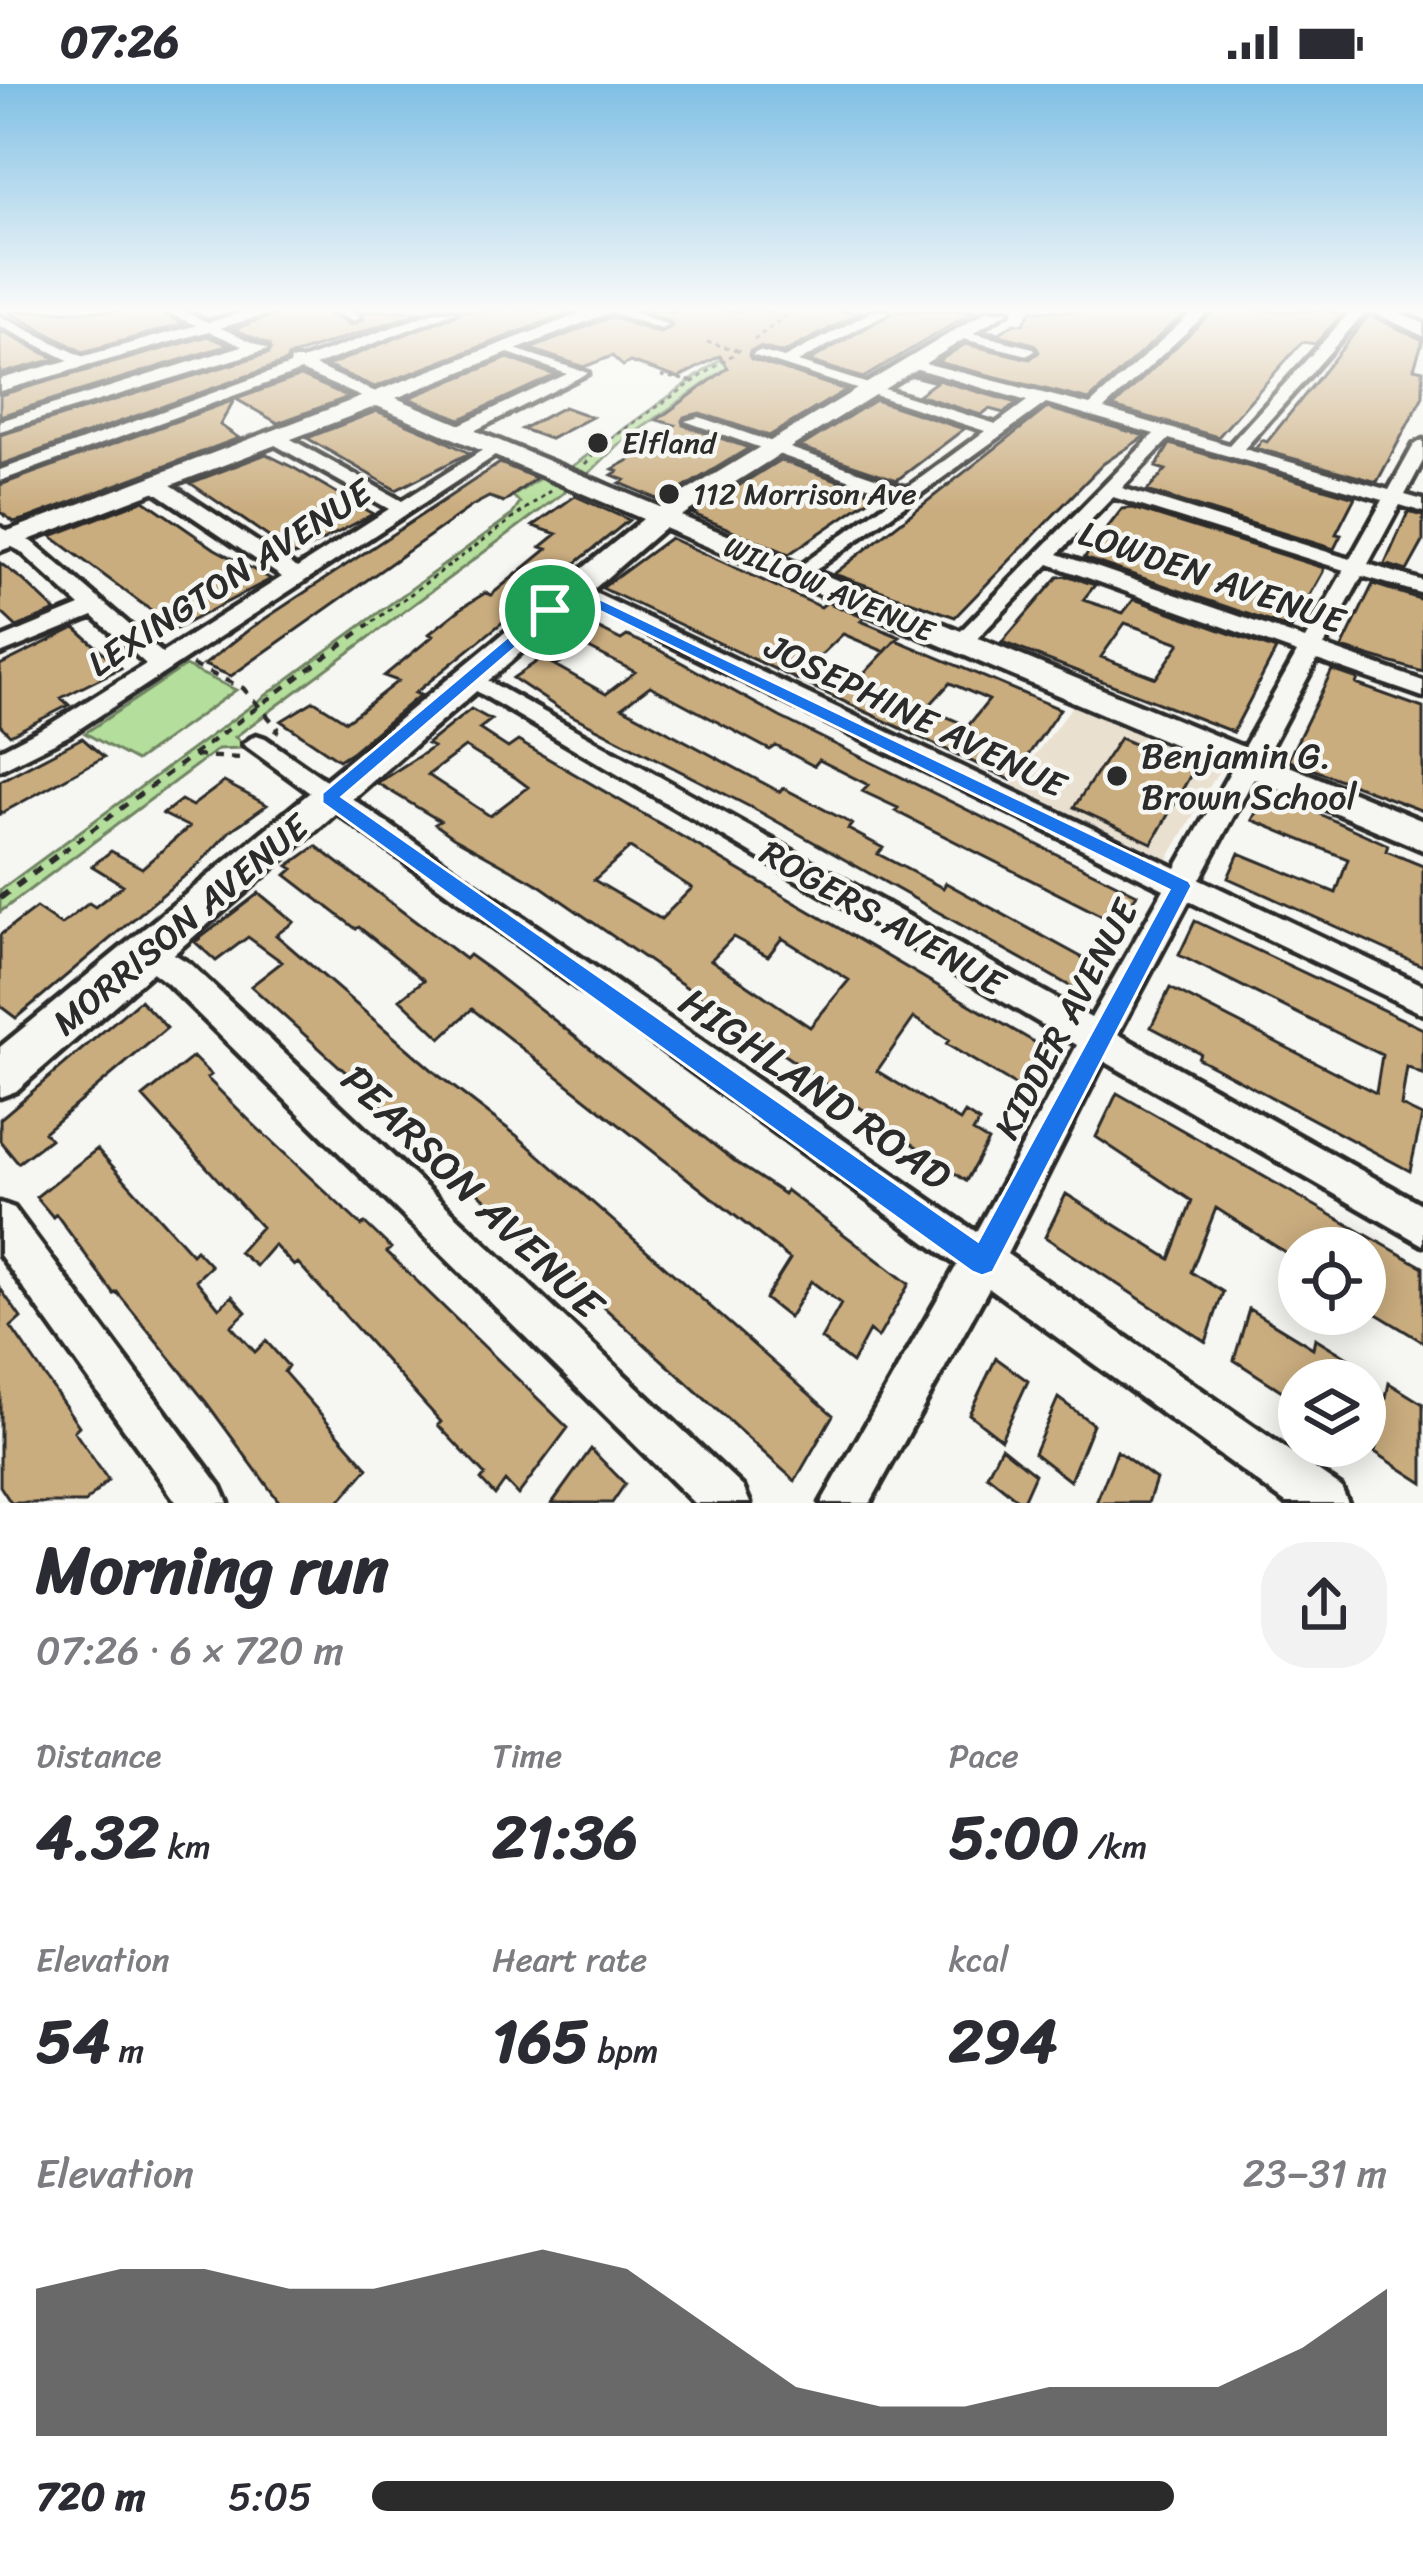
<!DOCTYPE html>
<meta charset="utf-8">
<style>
:root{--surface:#fff;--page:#f2f2f3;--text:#2b2b33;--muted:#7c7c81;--accent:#2b2b2b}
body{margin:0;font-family:Sriracha,sans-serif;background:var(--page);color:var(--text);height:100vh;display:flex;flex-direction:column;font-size:45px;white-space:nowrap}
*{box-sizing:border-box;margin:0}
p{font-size:39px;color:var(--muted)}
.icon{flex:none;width:66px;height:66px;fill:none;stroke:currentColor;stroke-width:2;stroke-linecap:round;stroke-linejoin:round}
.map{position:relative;height:1419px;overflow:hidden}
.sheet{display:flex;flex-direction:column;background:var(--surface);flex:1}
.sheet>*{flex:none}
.fabs{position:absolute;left:1278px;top:1143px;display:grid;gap:24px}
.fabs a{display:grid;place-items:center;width:108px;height:108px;border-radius:50%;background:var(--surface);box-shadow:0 6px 30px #0003;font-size:60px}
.pin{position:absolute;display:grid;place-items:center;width:102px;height:102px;color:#fff;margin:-51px;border:6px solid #fff;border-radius:50%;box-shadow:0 3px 12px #0007}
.round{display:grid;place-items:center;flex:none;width:126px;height:126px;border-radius:48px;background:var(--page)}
.head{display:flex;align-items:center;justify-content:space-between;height:204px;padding:0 36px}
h1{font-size:66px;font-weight:700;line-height:90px}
.metrics{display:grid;grid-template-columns:repeat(3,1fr);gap:18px;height:204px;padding:12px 36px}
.metrics div{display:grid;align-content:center}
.metrics b{font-size:60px;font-weight:700}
.metrics small{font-size:33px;font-weight:400}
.metrics p{font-size:33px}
.chart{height:336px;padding:24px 36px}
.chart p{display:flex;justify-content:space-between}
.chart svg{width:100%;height:216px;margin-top:12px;fill:var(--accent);opacity:.7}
ul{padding:0 36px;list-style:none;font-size:39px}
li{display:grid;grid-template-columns:192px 144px 1fr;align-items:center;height:90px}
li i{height:30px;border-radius:15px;background:var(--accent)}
.status{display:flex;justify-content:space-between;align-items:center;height:84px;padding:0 60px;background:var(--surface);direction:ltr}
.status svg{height:33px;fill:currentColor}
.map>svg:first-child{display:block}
.built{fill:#e9e0d0}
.green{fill:#b4de9b;stroke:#708463;stroke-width:3}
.building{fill:#caad7f;stroke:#2b2b2b;stroke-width:3;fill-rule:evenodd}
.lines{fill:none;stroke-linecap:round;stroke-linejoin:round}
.street-casing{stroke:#2b2b2b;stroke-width:9}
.secondary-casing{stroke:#2b2b2b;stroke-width:9}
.path-far2{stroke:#2b2b2b;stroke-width:3;stroke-dasharray:4.5 4.5;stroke-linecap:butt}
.path-far1{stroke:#2b2b2b;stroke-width:4.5;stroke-dasharray:9 9;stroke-linecap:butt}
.path{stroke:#2b2b2b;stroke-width:6;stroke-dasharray:10 10;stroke-linecap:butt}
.street{fill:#f6f6f2;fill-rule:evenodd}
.secondary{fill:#f6f6f2;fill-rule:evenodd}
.route{fill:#1a73e8;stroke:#fff;stroke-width:3;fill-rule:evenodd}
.poi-dot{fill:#2b2b2b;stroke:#f6f6f2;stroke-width:4.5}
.labels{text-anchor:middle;stroke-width:9;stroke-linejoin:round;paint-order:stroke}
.far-poi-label{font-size:30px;fill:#2b2b2b;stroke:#f6f6f2;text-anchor:start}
.far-street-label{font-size:30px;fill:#2b2b2b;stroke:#f6f6f2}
.street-label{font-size:36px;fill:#2b2b2b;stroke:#f6f6f2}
.poi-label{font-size:36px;fill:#2b2b2b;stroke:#f6f6f2;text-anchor:start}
.near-street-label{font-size:42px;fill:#2b2b2b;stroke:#f6f6f2}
</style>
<div class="status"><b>07:26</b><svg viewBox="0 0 49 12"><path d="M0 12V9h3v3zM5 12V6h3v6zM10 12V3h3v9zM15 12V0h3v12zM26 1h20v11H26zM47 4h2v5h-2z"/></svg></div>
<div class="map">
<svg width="1423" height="1419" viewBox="0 0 1423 1419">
<rect width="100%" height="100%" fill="#f6f6f2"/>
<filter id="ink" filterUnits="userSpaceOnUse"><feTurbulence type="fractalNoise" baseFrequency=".00833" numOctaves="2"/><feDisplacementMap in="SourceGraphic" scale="24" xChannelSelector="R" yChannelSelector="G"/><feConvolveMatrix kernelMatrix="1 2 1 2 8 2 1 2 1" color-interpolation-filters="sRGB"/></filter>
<g filter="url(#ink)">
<path class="built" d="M1073,621L1221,683L1168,775L1012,701Z"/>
<path class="green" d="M792,238L618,361L585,393L235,653L243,659L241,664L218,665L0,828V806L512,431L520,419L513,412L543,392L567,386L757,249Z
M185,582L236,606L136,677L85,649Z"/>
<path class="building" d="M6,227H160L183,240L83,268Z
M283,227H325L351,241L364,235L358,227H424L288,273L286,278L0,381V351L269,269L270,261L234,245Z
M461,227H574L375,303L327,282Z
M643,227H863L783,269L760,263L750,267L751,275L846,306L769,352L700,329L684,333L683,341L749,364L662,417L620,399L625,396L612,391L618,387L613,385L646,367L637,363L675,341L657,336L728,284L720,272L678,294L630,278L623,282L612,272L584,283L530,265L611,233L660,249L672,242L670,237Z
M894,227H975L863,294L809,277Z
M1031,227H1187L1089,316L937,278L965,260L1030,275L1039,268L1034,260L985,247L1000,249L1014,239L1023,240Z
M1213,227H1345L1315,260L1302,258L1218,353L1113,323Z
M1369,231L1423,256L1414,284L1423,286V312L1377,398L1256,364L1262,356L1267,358Z
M0,247L56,275L0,290Z
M208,252L229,261L0,332V311Z
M508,274L555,291L460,335L408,314Z
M917,290L1017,319L1004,329L989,325L981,331L918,311L936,298L913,292Z
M301,292L349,313L278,339L236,315Z
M234,316L220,341L239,354L29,434L14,438L0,428V401Z
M875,316L964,345L897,396L800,363Z
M564,323L592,333L550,355L522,345Z
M1047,324L1145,352L1103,380L955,533L834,490Z
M377,327L429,349L469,369L396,406L307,354Z
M1170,360L1355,413L1336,450L1341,451L1334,465L1147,407L1166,386L1156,383Z
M266,370L294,384L373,430L295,471L190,399Z
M780,376L877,410L789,470L693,430Z
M500,379L536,394L504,418L489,413L472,422L231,592L204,581L251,544Z
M575,412L629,436L415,609L420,611L353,667L339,676L281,637L314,617L346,637L356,630L398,597L384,592L433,552L429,550L463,523L485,509L491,511L547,465L541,463L557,450L533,442Z
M144,416L215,465L271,495L176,545L51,452Z
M1133,424L1324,484L1323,488L1291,545L1084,474L1122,425Z
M1408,428L1423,432V458L1407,487L1385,480Z
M670,454L821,523L827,518L865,534L861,537L900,553L896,556L1060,625L1011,696L602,504ZM843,550L885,568L896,556L860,594L817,575ZM950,599L989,616L968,642L927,624Z
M0,479L23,496L56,527L17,543L0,527Z
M1069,492L1095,501L1083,516L1123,529L1134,515L1276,566L1233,648L1002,558L1058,493ZM1125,539L1180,559L1156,594L1101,573Z
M1373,500L1423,516V588L1342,564Z
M576,533L621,556L627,552L659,566L780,633L1137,810L1118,840L895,727L898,724L862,707L868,701L819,676L814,682L776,662L770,666L650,602L622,623L780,708L783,704L852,740L848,745L883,764L878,770L943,804L946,799L1094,880L1077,906L760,728L561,626L513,594L542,574L606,610L635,588L585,562L558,580L531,565Z
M75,544L121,584L61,614L69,621L10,651L0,641V581Z
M1332,586L1358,595L1356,600L1423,624V727L1288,676Z
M471,625L491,636L479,645L508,664L518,657L1041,962L1018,1003L946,960L949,956L914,934L877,987L960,1037L965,1029L979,1038L973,1048L988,1057L966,1097L539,801L453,753L435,740L440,737L377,699L433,663L427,660ZM465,663L516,694L528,703L490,732L428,691ZM630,764L692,804L661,835L594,796ZM733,853L768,872L782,854L849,896L810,943L711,876Z
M82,654L104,673L0,730V697Z
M1120,654L1194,685L1152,759L1074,723Z
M224,698L267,721L230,747L199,780L16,934L0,922V851L36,824L61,841L89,819L95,823L123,801L92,782L111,767L142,784L189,743L163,730L181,716L192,722Z
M1268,707L1388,761L1386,767L1423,782V882L1228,794L1239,769L1336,809L1348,775L1252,736Z
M316,762L465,875L469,871L490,886L737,1079L784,1110L786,1106L909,1200L878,1254L869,1247L852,1279L821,1255L841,1220L811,1197L789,1234L765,1215L790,1175L472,925L441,954L400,915L424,896L359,843L356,845L286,791L293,785L288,782Z
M259,809L294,838L276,851L438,991L516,1051L833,1331L795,1397L251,902L282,878L248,853L216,877L195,858Z
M1195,837L1423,945V991L1407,983L1401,1022L1422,1032L1410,1087L1198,974L1200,969L1151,943L1170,904L1376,1009L1382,971L1179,871Z
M140,916L167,944L44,1048L50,1055L18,1079L0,1057V1035Z
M193,973L211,991L207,994L252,1039L362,1142L365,1139L391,1164L387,1168L568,1344L518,1411L505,1397L495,1411L481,1396L485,1391L438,1341L441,1338L298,1179L294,1182L274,1161L256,1182L239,1168L261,1143L143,1013Z
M1117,1009L1423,1183V1258L1365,1223V1164H1299V1177L1216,1124L1191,1188L1223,1208L1206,1258L1045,1153L1066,1110L1170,1175L1192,1117L1096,1053Z
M97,1065L192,1170L196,1166L211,1182L196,1196L219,1224L232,1212L246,1228L231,1242L255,1268L266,1257L288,1282L284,1288L368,1384L338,1419H280L206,1318L117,1208L114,1210L56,1130L53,1133L36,1113Z
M0,1204L21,1234L11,1243L79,1342L74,1347L108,1396L85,1419H11L0,1402Z
M1249,1225L1313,1264L1315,1254L1359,1281L1356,1296H1299V1318L1234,1276Z
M996,1274L1028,1297L1001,1355L969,1330Z
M1389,1299L1423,1320V1399L1375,1368Z
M1058,1314L1093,1340L1070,1397L1034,1369Z
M1001,1363L1035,1390L1022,1419L987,1391Z
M591,1365L625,1400L612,1419H552Z
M1117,1367L1156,1395L1148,1419H1096Z"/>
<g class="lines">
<g class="street-casing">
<path id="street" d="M164,227H183L268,265L0,347V337L242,262Z
M329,227H349L360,233L353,237Z
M437,227H457L315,282L383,311V317H371L301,287L0,397V386L290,281L291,276H302Z
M609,227H630L668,241L661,245Z
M873,227H890L798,278L996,340L1027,317L904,281L912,276L1090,321L1194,227H1209L1104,325L1229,361L1351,227H1366L1244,365L1389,406L1414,361L1423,356V377L1405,411L1423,416V428L1400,421L1368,480L1423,497V510L1362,492L1324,562L1423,597V613L1317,576L1200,795L1423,901V930L1189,817L1118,950L1423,1121V1161L1104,977L1007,1170L1341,1403L1348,1419H1286L989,1204L870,1419H821L957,1181L243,660L256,651L265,654L976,1148L1077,961L456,595L468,587L476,590L1091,934L1164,805L561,507L564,502H580L1176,784L1297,569L1049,480L967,565L959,567L948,560L1154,350L1046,319L799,498L788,492L792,488L896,412L685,337L699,333L907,404L985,347L752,271L759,267L784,274ZM1169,355L1383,416L1350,475L1122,404ZM1113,413L1344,486L1305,555L1058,470Z
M0,232L90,276L93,279L80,282L0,242Z
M960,246L1033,264L1035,267L1028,271L955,253V247Z
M503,261L588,289L462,353H450V345L567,290L503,267Z
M268,349H280L402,417L489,362L504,366L70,651L0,686V666L52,639L146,580L93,532L0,570V555L80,522L20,467L0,457V443L34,459L162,569L282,493L148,403V395H162L297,484L389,425L268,357Z
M149,855L189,879L743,1403L750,1419H694L167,899L138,877L133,868L138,859Z
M0,1119L14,1124L221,1403L228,1419H177L0,1171Z"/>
</g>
<g class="secondary-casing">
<path id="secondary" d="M249,227H279L0,307V295Z
M587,227H613L396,314L660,423L987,227H1009L681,432L1423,737V766L664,444L16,1007L0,1013V963L643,435L377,322L0,467V450Z
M1371,227H1396L1423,239V252Z"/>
</g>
<path class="path-far2" d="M774,227L768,231L778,227
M754,256L792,227
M707,258L737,266
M661,292L696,298
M585,380L603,360L744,263
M366,543L550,407"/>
<path class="path-far1" d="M192,581L243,604L278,644L276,649
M194,672L242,674
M62,768L370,540"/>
<path class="path" d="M0,814L66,765"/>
<use href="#street" class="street"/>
<use href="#secondary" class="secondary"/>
</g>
</g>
<linearGradient id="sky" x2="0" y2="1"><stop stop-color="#7fbfe5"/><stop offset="0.53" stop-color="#fbfbf9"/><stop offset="1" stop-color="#fbfbf9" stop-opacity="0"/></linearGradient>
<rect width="1423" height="426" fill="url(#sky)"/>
<path class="route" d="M566,504H577L1189,797L1192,802L993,1188L982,1192L972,1188L322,719V709ZM573,514L1169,806L978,1157L342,713Z"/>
<g class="poi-dot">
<circle cx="598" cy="359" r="12"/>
<circle cx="669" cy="410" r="12"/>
<circle cx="1117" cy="692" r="12"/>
</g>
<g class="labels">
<g class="far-poi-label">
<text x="622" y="369">Elfland</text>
<text x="693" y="420">112 Morrison Ave</text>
</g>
<g class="far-street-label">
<text transform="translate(829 505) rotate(23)" y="10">WILLOW AVENUE</text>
</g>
<g class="street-label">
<text transform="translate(1212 492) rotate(19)" y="13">LOWDEN AVENUE</text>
<text transform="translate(229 493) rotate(-33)" y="13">LEXINGTON AVENUE</text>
<text transform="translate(916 631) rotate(26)" y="13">JOSEPHINE AVENUE</text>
<text transform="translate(883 833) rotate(30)" y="13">ROGERS AVENUE</text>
<text transform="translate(180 840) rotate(-40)" y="13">MORRISON AVENUE</text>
<text transform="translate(1065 935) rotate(-62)" y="13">KIDDER AVENUE</text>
</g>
<g class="poi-label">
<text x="1141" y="684">Benjamin G.<tspan x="1141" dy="41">Brown School</tspan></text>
</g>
<g class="near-street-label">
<text transform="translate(816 1004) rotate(35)" y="15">HIGHLAND ROAD</text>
<text transform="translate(473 1107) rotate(44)" y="15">PEARSON AVENUE</text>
</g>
</g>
</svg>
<div class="fabs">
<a><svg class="icon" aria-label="locate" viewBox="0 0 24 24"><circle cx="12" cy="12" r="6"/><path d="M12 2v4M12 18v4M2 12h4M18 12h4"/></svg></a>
<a><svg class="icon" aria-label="layers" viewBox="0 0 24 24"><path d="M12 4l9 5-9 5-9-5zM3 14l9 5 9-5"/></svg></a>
</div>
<div class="pin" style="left:550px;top:526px;background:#1e9e55"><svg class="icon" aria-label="arrive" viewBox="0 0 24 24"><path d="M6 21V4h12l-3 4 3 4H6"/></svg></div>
</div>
<section class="sheet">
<div class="head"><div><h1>Morning run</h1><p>07:26 · 6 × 720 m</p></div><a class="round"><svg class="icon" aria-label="share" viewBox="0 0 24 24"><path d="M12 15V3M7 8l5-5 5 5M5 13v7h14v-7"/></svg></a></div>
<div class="metrics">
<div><p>Distance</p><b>4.32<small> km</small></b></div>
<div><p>Time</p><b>21:36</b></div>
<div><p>Pace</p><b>5:00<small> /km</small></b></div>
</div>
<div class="metrics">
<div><p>Elevation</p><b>54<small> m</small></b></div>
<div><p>Heart rate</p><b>165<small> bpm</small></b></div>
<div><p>kcal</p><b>294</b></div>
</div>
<div class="chart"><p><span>Elevation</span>23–31 m</p>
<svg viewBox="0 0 160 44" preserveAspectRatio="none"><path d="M0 44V14L10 10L20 10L30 14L40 14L50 10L60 6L70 10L80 22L90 34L100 38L110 38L120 34L130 34L140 34L150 26L160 14V44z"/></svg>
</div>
<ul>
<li><b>720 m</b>5:05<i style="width:79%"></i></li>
</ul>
</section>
